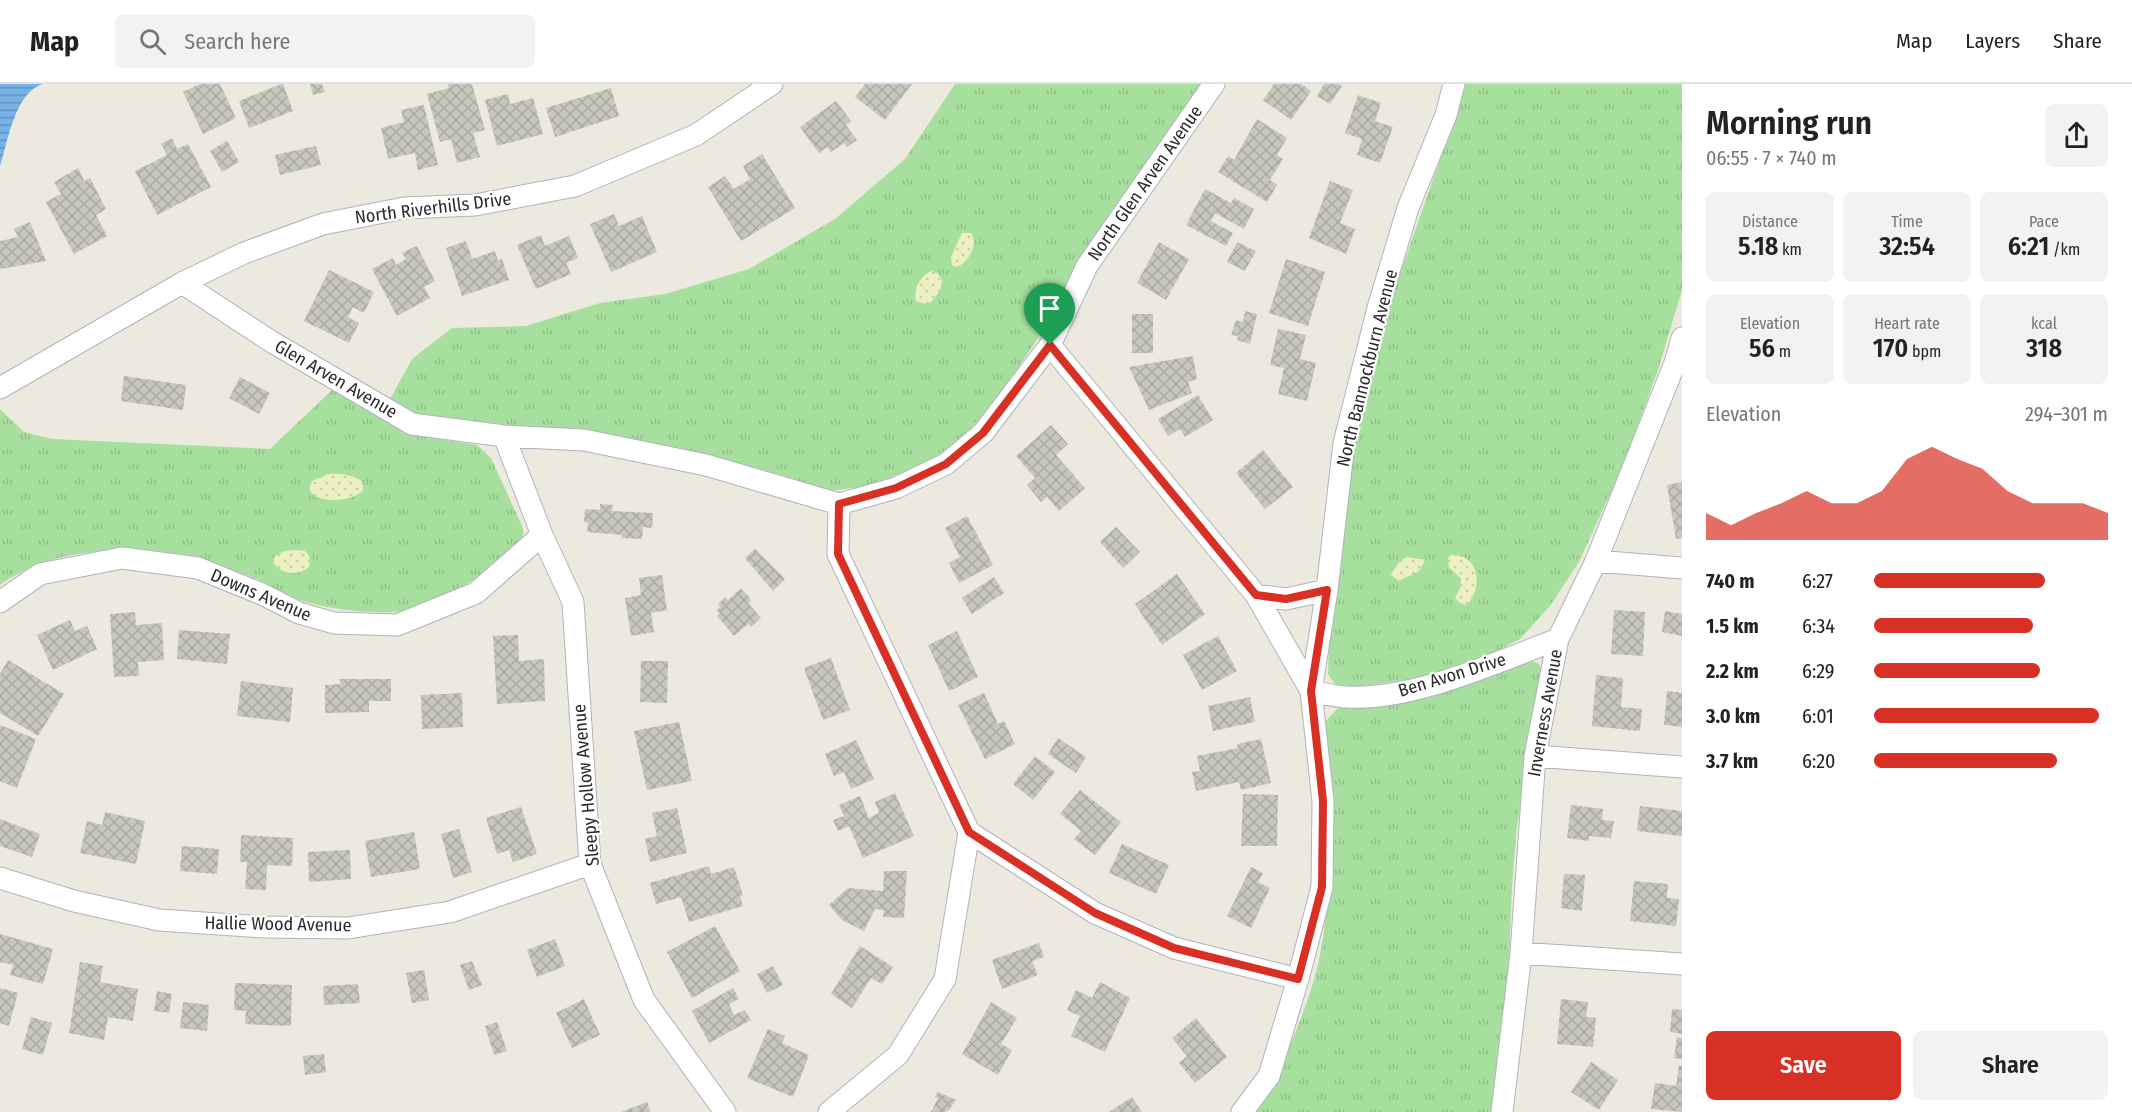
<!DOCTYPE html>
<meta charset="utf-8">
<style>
:root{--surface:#fff;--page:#f2f2f2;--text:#222;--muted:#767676;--line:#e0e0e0;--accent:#d93025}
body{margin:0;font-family:"Fira Sans Condensed",sans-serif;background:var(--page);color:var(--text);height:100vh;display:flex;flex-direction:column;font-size:22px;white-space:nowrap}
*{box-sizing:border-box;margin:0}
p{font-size:20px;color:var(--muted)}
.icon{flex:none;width:33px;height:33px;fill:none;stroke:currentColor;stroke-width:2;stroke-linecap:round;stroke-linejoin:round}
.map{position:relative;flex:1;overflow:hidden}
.details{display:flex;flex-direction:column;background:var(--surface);width:450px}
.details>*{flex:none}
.pin{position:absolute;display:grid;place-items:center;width:51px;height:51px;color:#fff;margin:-62px -26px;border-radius:50% 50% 50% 0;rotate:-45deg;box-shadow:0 0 6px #0007}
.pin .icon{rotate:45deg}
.round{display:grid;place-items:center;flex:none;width:63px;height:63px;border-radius:9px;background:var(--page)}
.headline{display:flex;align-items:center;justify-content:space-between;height:102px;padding:0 24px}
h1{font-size:33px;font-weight:600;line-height:45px}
.stats{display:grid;grid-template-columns:repeat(3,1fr);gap:9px;height:102px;padding:6px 24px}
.stats div{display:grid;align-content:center;border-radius:9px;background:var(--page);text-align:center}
.stats b{font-size:26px;font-weight:600}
.stats small{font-size:16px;font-weight:400}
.stats p{font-size:16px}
.chart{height:168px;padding:12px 24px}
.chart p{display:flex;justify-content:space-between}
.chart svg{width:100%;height:108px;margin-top:6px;fill:var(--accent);opacity:.7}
.primary-button{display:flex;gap:12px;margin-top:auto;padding:12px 24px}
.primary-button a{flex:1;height:69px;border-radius:9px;background:var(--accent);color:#fff;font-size:24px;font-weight:600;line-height:69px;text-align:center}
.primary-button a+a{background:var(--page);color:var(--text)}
ul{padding:0 24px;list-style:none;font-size:20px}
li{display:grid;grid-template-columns:96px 72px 1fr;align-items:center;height:45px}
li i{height:15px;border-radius:8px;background:var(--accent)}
header{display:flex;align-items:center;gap:36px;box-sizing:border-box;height:84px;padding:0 30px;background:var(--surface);border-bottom:2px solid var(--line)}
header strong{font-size:28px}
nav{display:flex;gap:33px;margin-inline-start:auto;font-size:21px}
.search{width:420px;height:54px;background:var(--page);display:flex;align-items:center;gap:15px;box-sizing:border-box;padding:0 21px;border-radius:9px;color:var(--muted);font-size:22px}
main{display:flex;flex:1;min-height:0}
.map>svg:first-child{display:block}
.grass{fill:url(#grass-tufts)}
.sand{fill:url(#sand-dots)}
.water{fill:url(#water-rules)}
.building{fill:url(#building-cross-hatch)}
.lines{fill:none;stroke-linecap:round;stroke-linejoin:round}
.minor-casing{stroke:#b2b2be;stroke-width:23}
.minor{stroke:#fff;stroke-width:21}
.route-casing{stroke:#fff;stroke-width:12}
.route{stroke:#d93025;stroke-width:8}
.labels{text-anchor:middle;stroke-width:4.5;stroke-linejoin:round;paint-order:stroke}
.street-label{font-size:18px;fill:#2b2b2b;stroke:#fff}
</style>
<header>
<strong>Map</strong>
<div class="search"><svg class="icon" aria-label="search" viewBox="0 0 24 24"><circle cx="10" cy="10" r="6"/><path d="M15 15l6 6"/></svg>Search here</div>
<nav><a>Map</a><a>Layers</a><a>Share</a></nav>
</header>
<main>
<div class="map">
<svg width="1682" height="1028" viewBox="0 0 1682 1028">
<defs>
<pattern id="grass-tufts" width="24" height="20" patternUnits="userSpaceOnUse" patternTransform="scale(1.5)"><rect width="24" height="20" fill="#a7e09e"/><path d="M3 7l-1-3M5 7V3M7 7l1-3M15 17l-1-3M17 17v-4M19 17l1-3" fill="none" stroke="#90c088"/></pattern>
<pattern id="sand-dots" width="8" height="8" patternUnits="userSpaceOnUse" patternTransform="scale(1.5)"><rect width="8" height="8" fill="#edf0c3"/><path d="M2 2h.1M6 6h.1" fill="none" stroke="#cbcea8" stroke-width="1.8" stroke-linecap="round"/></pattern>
<pattern id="water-rules" width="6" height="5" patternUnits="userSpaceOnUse" patternTransform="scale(1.5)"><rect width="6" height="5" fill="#77b3e9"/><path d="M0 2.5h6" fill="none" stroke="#6292bd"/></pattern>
<pattern id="building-cross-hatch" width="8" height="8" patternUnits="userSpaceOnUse" patternTransform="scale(1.5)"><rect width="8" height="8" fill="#c8c7bd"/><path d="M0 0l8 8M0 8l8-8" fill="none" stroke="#acaba3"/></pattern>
</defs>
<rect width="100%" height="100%" fill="#ece9de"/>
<path class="grass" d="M955,0H1202L1077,183L1043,246L1004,306L962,355L921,382L867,402L830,407L775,389L680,365L569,347L436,336L408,328L390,315L412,275L452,244L526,242L600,219L665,210L749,185L835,135L905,75Z
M1464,0H1682V206L1658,286L1625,377L1579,478L1550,522L1520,555L1483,574L1430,593L1348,604L1335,600L1328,590L1329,560L1346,394L1388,224L1453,38Z
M332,306L415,351L477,361L491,374L523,444V458C490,487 469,502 427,518C419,521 410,526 402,527C377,531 327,525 303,517C284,511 267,499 249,492C175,462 69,451 0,501V325L24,348L52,355L270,365Z
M1526,575L1539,580L1543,589L1526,675L1516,751L1512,803L1506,945L1493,1028H1256C1284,977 1310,924 1321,866C1335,791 1325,713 1326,637L1337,625L1348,619Z"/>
<path class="sand" d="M962,149H971C979,160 968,180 956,183L952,181L951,173Z
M931,187L938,190L942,196L940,207L931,218L926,220L916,217C913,205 920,193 931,187Z
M328,390C340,389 354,391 363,398V406C352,418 329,418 314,412L309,405L312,397Z
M297,466L305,467L310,473L309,483C297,493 281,490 273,478L275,472L285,467Z
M1451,471C1480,470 1483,503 1467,521L1460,519L1455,514L1460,504L1461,494L1449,484L1448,474Z
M1407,473L1426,476L1418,488L1398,497L1391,491C1395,483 1399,477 1407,473Z"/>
<path class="water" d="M0,0H43C15,8 8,57 0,82Z"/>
<path class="building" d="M200,0H220L236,34L203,50L183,8Z
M281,0H283L293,27L249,44L239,17Z
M310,0H322L325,8L313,11Z
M448,0H472L485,46L473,49L480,73L457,79L451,55L440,58L427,10L449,4Z
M865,0H912L885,36L855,13Z
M1274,0H1301L1311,7L1291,36L1263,16Z
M1324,0H1339L1342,2L1330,20L1317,12Z
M611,4L619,32L555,53L546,24Z
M508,10L510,20L533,14L543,50L497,62L485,16Z
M1358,11L1381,19L1375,37L1393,43L1380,79L1357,71L1362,55L1345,49Z
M836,17L851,37L846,41L857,56L847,63L844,59L831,68L827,63L819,69L800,43Z
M424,21L438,81L418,86L415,69L388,75L381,44L404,38L401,26Z
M1257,35L1287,54L1277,71L1283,75L1270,96L1277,101L1267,118L1218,88L1228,72L1234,76Z
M172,54L177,65L188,60L211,103L157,131L135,87L167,71L161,60Z
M227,57L239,78L222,88L210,67Z
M316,62L321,81L280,91L275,71Z
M762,70L795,124L741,157L708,103L725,92L734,105L750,95L743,82Z
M78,84L84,96L79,100L90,94L106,125L96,131L107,152L74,170L46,118L61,110L54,98Z
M1330,97L1353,106L1340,139L1355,145L1346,170L1309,154Z
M1205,105L1231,119L1234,114L1254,125L1244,145L1215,129L1211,137L1233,149L1226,162L1186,141Z
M614,130L619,142L642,132L657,168L611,188L590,140Z
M30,138L46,177L0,185V157L18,153L14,145Z
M541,151L545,162L569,152L578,174L566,179L571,190L536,205L517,161Z
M466,157L472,175L495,167L498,177L502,175L509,196L462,212L446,164Z
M1159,158L1189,175L1166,216L1137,199Z
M1237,158L1256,167L1245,187L1227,178Z
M417,162L435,197L424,203L430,214L397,232L372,185L393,174L396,181L406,175L402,169Z
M1286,175L1325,188L1308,242L1269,229Z
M329,186L374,208L364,229L353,223L348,233L359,239L349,259L304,237Z
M1245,227L1257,230L1250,260L1237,256L1238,252L1231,251L1236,236L1243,238Z
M1132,230H1153V269H1132Z
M1278,245L1306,251L1300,275L1316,279L1307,317L1278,310L1284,284L1270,281Z
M1193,272L1197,295L1188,298L1192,309L1149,326L1129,283Z
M124,292L186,301L183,326L121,317Z
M240,293L270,309L259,330L229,314Z
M1198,311L1213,336L1185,353L1180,345L1168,352L1158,335Z
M1051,341L1068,360L1056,371L1085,404L1059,427L1047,413L1041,418L1027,401L1035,394L1016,372Z
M1263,366L1293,403L1265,425L1236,389Z
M1682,398V454L1676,455L1667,401Z
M600,420L613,421L612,427L653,429L652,444L643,443L642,455L622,454V451L587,448L588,439L584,438L585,425L600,426Z
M967,432L993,481L959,499L949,479L960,473L945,444Z
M1116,443L1140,468L1123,484L1100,458Z
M755,465L785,495L773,507L745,474Z
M1177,490L1205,530L1162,561L1135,520Z
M662,491L667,526L651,529L654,548L631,552L625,514L641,511L639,494Z
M994,493L1004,509L972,530L962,514Z
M741,504L749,513L751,517L748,519L761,534L751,543L748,540L734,552L717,532L720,529L717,526L720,523L718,520L725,513L728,516Z
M1614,526L1645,528L1643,572L1611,570Z
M1665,527L1682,530V552L1662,548Z
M135,528L136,541L162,539L164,576L138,578L139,592L114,593L110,530Z
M70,536L75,547L87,542L97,565L53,586L37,551Z
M179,546L230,550L227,580L177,575Z
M957,547L978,593L949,607L928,561Z
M518,551L519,577L544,575L545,617L497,620L493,552Z
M1218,552L1237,587L1202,606L1183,571Z
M831,574L850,626L823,636L804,584Z
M8,576L64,610L38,652L0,629V590Z
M641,577H668L667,619L640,618Z
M1596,591L1623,594L1621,623L1642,625L1640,647L1592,642Z
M340,595H391V617H369V628L325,629V601L340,600Z
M241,597L293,604L290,638L237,632Z
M1667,607L1682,609V643L1664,641Z
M462,609L463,643L422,645L421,611Z
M984,609L998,640L1004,637L1015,660L985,675L958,621Z
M1250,613L1255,638L1213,647L1208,622Z
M679,638L692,697L647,706L634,647Z
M0,641L36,655L17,704L0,697Z
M1058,654L1086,673L1076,689L1048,670Z
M1261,655L1271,699L1241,706L1239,698L1196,707L1192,688L1200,687L1197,672L1238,664L1237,660Z
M856,656L874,695L851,705L844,688L834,692L825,670Z
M1035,672L1055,688L1033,716L1013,700Z
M1080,706L1121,738L1095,771L1074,755L1081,747L1060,730Z
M895,709L914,752L863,774L849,742L838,747L833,736L844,732L839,721L860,712L869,734L879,729L875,718Z
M1243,710L1278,711L1277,762H1241Z
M1571,721L1603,725L1602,736L1614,737L1611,754L1589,752V757L1567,754Z
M1640,722L1682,727V752L1637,747Z
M521,723L537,770L513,778L509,766L497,770L486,734Z
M677,724L687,769L650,778L645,755L657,752L652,729Z
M105,728L145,737L136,780L80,769L87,737L102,741Z
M0,735L40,750L32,773L0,762Z
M459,745L472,788L453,794L441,750Z
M414,748L420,785L371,793L365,757Z
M241,751L293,754L292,782L267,781L266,806L245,805L247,778H240Z
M1122,760L1169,781L1156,810L1109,789Z
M182,762L219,765L217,790L180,787Z
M350,766L351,795L309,798L308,768Z
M709,782L711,790L734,783L743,811L740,812L743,822L689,838L681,813L656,820L650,799Z
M1251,783L1263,789L1258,798L1270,804L1251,844L1227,832Z
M884,787H907L904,834L883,833L884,826L875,825L864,847L842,836L829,821L848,804L883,807Z
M1564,790L1585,791L1582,827L1561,824Z
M1634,797L1668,800L1667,814L1679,815L1676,842L1630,837Z
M715,842L740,887L692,914L667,868Z
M0,850L53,865L43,900L10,891L13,881L0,878Z
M555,855L565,882L537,893L527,866Z
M1039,859L1044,873L1032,877L1038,891L1002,905L992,876Z
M860,862L893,883L882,900L871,894L852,924L831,910Z
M472,877L482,901L469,906L460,881Z
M80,878L103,882L100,898L138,905L133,937L108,933L104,956L69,949Z
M773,882L783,901L767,909L757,890Z
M424,886L429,916L412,919L406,889Z
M1100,898L1130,914L1105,968L1071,952L1080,932L1067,926L1076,906L1092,914Z
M235,899L292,901L291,942L245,940L246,927L234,926Z
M358,900L360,919L324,921L323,902Z
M0,904L18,909L9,942L0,939Z
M733,904L739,915L729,920L734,931L745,926L751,936L709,959L692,927Z
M157,907L172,910L169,929L154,927Z
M584,915L600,951L572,964L556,929Z
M1561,915L1588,918L1586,933L1596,934L1593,963L1557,960Z
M183,918L209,921L207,947L180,944Z
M991,918L1017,934L1001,960L1012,966L998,991L962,970Z
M1672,925L1682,926V950L1670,948Z
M31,933L52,939L43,971L22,965Z
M1196,934L1227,973L1195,999L1179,979L1187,972L1172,954Z
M497,938L507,967L494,971L485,942Z
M768,945L785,952L782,959L809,971L793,1013L747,994Z
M1677,953L1682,954V975L1674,974Z
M324,970L326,988L305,991L303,972Z
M1591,978L1618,996L1599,1026L1571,1008Z
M1679,981L1682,982V1028L1651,1025L1655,999L1676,1002Z
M938,1008L956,1016L949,1026L945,1028H931L938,1014L935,1013Z
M1132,1013L1142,1028H1109Z
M647,1018L651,1028H621Z"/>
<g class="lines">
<g class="minor-casing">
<path id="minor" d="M182,199L272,258L412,340L504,352L584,356L706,381L839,420L896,404L946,380L983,349L1050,261L1087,182L1214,0
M1050,261L1256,511L1311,607C1322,609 1335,613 1347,613C1411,617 1498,578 1558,555
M0,304L182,199L244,169L323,140L404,124L475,121L575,102L696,51L772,0
M504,352L542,451L573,518L590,780L644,916L725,1028
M1596,477L1682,484
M1256,511L1286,515L1327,506
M0,518L40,490L122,474L198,484L264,511L299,529L334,539L397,541L476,509L542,451
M1535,672L1682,683
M969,748L1095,829L1174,864L1298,895
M0,794L74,817L159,836L264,843L348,844L450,828L590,780
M1521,869L1682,880
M829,1028L898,971L945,895L969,748L838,470L839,420
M1242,1028L1269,992L1298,895L1322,803L1323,717L1311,607L1327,506L1344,359L1378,224L1408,124L1446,31L1454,0
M1502,1028L1521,869L1535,672L1558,555L1596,477L1675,279L1682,254"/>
</g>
<use href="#minor" class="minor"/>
</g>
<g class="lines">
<g class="route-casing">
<path id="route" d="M1050,261L1256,511L1286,515L1327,506L1311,607L1323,717L1322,803L1298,895L1174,864L1095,829L969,748L838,470L839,420L896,404L946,380L983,349Z"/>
</g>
<use href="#route" class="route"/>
</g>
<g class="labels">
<g class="street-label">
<text transform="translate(1145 99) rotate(-55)" y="6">North Glen Arven Avenue</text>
<text transform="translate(433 124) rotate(-7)" y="6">North Riverhills Drive</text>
<text transform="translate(1367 284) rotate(-76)" y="6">North Bannockburn Avenue</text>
<text transform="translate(336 295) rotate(30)" y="6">Glen Arven Avenue</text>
<text transform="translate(261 511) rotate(23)" y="6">Downs Avenue</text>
<text transform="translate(1452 591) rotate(-17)" y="6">Ben Avon Drive</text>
<text transform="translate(1545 629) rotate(-80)" y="6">Inverness Avenue</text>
<text transform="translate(586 701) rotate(-95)" y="6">Sleepy Hollow Avenue</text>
<text transform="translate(278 840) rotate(1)" y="6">Hallie Wood Avenue</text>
</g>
</g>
</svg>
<div class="pin" style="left:1050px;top:261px;background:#1e9e55"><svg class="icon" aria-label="arrive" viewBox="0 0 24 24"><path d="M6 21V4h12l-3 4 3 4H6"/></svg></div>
</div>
<section class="details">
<div class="headline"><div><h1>Morning run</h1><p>06:55 · 7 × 740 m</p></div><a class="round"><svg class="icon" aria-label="share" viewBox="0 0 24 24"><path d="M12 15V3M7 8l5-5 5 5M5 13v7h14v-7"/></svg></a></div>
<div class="stats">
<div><p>Distance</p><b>5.18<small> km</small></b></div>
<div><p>Time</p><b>32:54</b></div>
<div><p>Pace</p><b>6:21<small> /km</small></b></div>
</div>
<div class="stats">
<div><p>Elevation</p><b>56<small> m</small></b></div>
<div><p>Heart rate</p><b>170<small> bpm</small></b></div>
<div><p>kcal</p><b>318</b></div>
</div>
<div class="chart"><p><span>Elevation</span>294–301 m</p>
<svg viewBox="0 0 160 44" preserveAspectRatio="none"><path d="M0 44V33L10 38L20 33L30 29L40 24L50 29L60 29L70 24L80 11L90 6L100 11L110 15L120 24L130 29L140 29L150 29L160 33V44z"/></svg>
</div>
<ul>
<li><b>740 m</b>6:27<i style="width:73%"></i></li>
<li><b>1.5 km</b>6:34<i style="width:68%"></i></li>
<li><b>2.2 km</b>6:29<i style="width:71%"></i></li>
<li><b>3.0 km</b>6:01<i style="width:96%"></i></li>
<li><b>3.7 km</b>6:20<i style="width:78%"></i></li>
</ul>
<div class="primary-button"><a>Save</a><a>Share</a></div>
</section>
</main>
